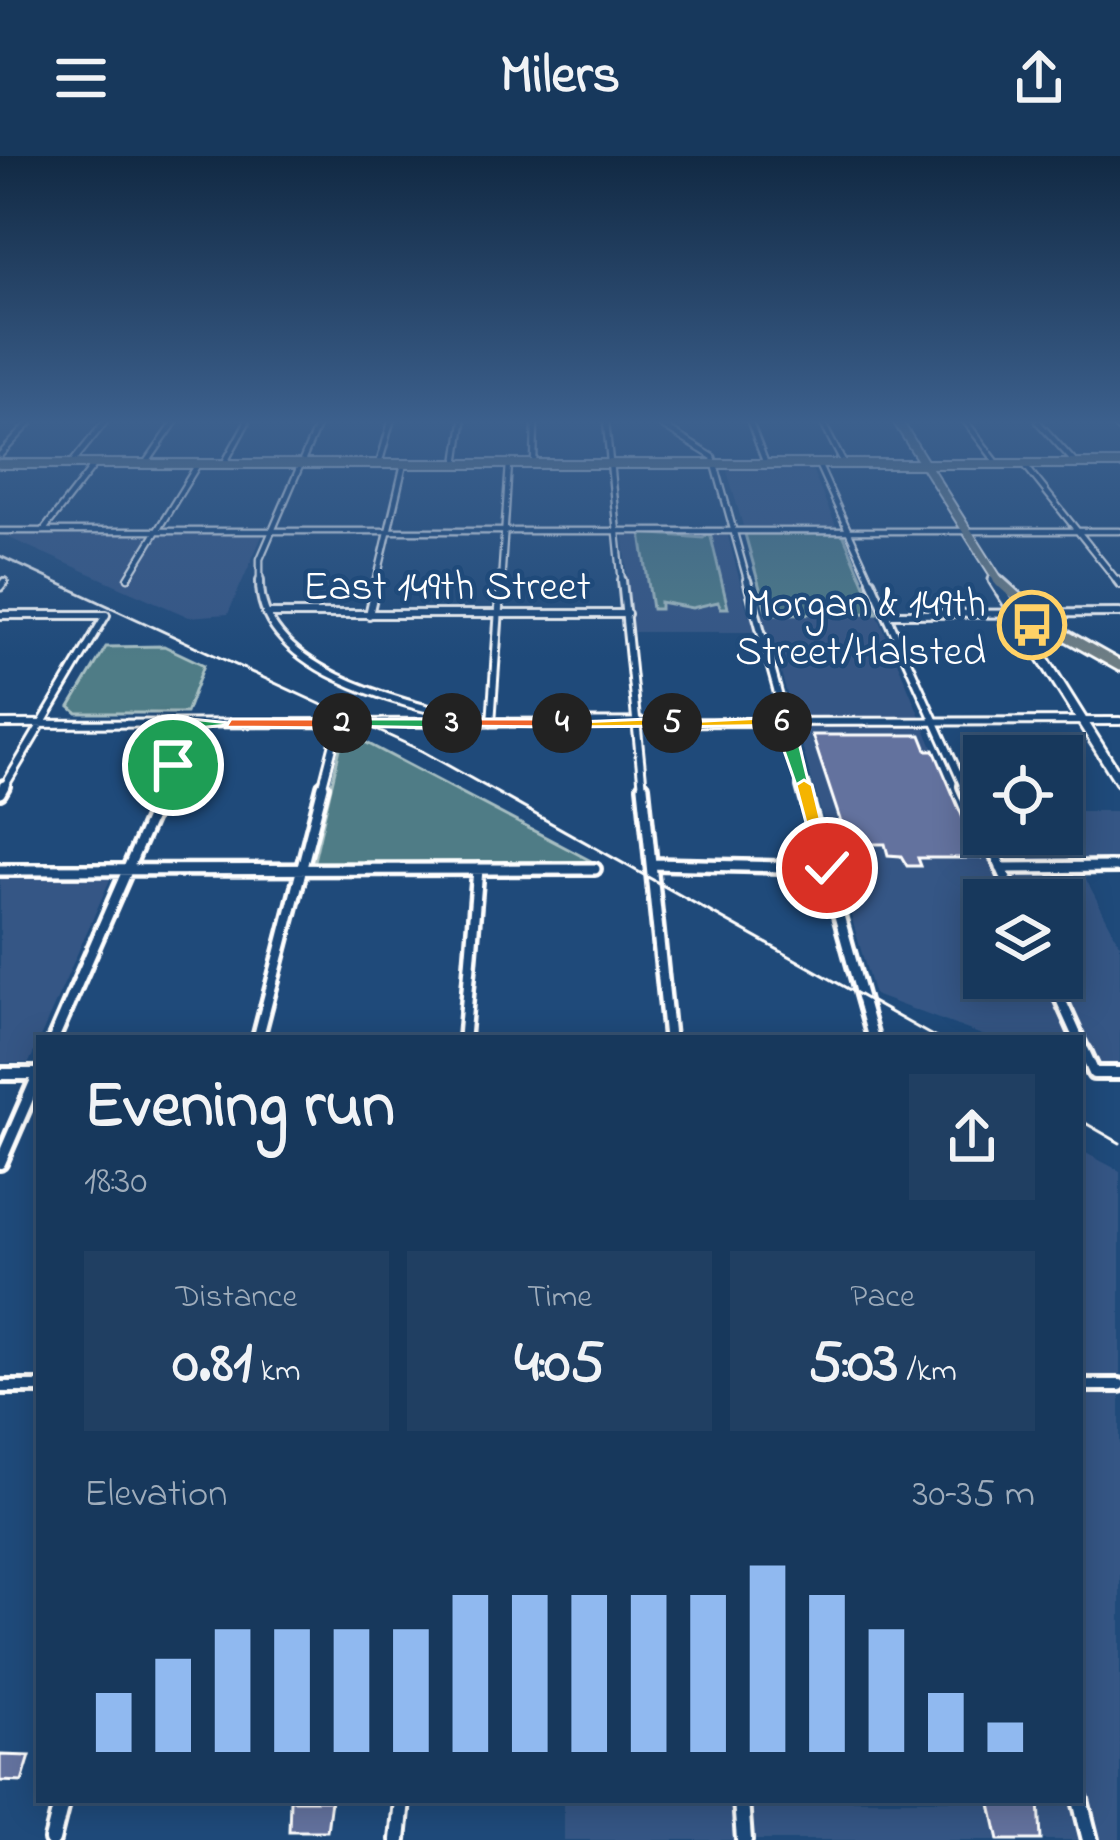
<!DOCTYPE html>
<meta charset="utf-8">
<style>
:root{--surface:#17385c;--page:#203f62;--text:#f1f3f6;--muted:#9eacbb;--line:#365272;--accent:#90b9f0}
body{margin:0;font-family:"Indie Flower",sans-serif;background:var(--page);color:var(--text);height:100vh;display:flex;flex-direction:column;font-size:45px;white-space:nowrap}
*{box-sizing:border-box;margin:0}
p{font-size:39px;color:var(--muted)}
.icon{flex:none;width:66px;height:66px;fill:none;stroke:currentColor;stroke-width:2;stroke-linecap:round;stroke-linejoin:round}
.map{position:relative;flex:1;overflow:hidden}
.panel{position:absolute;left:36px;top:879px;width:1047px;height:768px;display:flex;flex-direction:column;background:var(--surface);border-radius:0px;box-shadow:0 6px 30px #0003,0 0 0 3px var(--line)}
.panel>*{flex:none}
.buttons{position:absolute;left:963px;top:579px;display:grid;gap:24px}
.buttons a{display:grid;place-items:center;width:120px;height:120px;border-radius:0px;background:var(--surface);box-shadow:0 6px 30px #0003,0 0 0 3px var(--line);font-size:60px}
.pin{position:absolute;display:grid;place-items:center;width:102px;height:102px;color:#fff;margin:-51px;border:6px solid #fff;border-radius:50%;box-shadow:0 3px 12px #0007}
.km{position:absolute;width:60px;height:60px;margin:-30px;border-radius:50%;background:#222;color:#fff;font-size:33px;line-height:60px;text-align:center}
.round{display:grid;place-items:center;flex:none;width:126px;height:126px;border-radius:0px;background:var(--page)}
.headline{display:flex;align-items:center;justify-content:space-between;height:204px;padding:0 48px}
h1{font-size:66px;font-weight:800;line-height:90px}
.figures{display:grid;grid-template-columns:repeat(3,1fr);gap:18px;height:204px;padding:12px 48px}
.figures div{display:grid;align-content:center;border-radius:0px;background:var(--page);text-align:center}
.figures b{font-size:60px;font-weight:800}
.figures small{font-size:33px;font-weight:400}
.figures p{font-size:33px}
.chart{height:336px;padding:24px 48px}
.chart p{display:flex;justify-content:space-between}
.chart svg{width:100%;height:216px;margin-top:12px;stroke:var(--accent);stroke-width:6}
header{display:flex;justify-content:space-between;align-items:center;height:156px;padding:0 48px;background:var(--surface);font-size:54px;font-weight:800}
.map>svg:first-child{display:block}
.built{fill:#345685;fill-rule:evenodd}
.green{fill:#4f7c86;stroke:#a7bec2;stroke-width:3}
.building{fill:#64729e;stroke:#fff;stroke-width:3}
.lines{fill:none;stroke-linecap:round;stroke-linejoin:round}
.street-far4-casing{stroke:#fff;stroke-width:9}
.street-far3-casing{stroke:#fff;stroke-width:12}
.street-far2-casing{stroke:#fff;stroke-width:18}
.street-far1-casing{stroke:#fff;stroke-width:20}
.street-casing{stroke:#fff;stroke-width:22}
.secondary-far1-casing{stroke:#fff;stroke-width:10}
.secondary-casing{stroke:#fff;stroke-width:15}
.primary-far1-casing{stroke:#fff;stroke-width:12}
.primary-casing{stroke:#fff;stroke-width:15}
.street-far4{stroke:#1f4a7a;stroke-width:4.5}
.street-far3{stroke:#1f4a7a;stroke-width:6}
.street-far2{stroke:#1f4a7a;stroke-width:9}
.street-far1{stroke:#1f4a7a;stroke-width:10}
.street{stroke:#1f4a7a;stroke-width:14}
.secondary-far1{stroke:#1f4a7a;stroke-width:6}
.secondary{stroke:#1f4a7a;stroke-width:9}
.primary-far1{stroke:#6d7d84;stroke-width:8}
.primary{stroke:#6d7d84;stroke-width:9}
.rail{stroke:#fff;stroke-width:3}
.split-1{fill:#22a559;stroke:#fff;stroke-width:3}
.split-2{fill:#f0652b;stroke:#fff;stroke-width:3}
.split-3{fill:#22a559;stroke:#fff;stroke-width:3}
.split-4{fill:#f0652b;stroke:#fff;stroke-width:3}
.split-5{fill:#f5b400;stroke:#fff;stroke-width:3}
.split-6{fill:#f5b400;stroke:#fff;stroke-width:3}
.split-7{fill:#22a559;stroke:#fff;stroke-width:3}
.split-8{fill:#f5b400;stroke:#fff;stroke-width:3}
.labels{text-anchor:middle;stroke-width:9;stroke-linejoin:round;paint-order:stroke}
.far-street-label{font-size:42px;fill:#fff;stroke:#1f4a7a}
.far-poi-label{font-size:42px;fill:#fff;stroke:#1f4a7a;text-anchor:end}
</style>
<header><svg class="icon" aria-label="menu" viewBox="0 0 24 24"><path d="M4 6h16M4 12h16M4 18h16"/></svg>Milers<svg class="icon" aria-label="share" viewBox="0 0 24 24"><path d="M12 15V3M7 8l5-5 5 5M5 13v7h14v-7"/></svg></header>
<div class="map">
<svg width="1120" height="1684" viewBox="0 0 1120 1684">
<rect width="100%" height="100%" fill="#1f4a7a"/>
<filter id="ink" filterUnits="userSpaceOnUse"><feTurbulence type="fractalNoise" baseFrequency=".00833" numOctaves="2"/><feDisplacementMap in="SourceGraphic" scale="24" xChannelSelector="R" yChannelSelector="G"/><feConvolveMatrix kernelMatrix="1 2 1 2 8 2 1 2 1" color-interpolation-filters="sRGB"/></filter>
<g filter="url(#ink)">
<path class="built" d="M726,311H811L836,370H743Z
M623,376H727L749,460L877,457L959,654L984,655V678H1062V655H1120V705L1077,706L1120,788V909H1080V882H990L874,839L769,476H633ZM984,744H1062V822H984Z
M0,378H263L228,458L189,461Z
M0,719H112L29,907H0Z
M1080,994L1120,1015V1684H564V1644H1080Z"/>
<path class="green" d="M641,377L703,382L710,377L728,452H721L718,446L692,452L660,446V453H652Z
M745,378H843L877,457L767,458Z
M164,490L204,509L186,557H77L70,551L106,491Z
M344,575L593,706L313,709Z"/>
<path class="building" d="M812,579H921L927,594H934L980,702H918L921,710H907L901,700L888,699L885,688H848Z
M0,1599L30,1600L22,1626L0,1625Z
M290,1644H331L327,1675H289Z
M990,1644H1039L1041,1684H999Z"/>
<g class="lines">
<g class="street-far4-casing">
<path id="street-far4" d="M606,266L622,427
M656,266L713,301L748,427
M750,266L766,308
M822,266L844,308
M966,266L998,308
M1038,266L1076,308
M1110,266L1120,275
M0,299L31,266
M71,308L105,266
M146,308L175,266
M224,308L247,266
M379,308L391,266
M457,308L463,266
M534,308L535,266
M818,308L872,427
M1024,308L1119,427
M0,375H1120
M43,375L95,308
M128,422L198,308
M260,427V403L319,266
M376,427L404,308
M501,427L509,308"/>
</g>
<g class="street-far3-casing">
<path id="street-far3" d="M260,424C258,514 399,547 468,562
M622,424L643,633
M747,424L804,633
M871,424L965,633
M1117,424L1120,428
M0,431L4,426
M266,458H627
M886,458L1120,457
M0,459H106
M369,459L377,424
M491,567L501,424
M0,568L1120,565
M3,633L106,459
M163,633L191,568
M322,633L339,567"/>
</g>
<g class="street-far2-casing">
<path id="street-far2" d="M643,630L669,882
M803,630L873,882
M964,630L984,674
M0,637L4,630
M986,678L1016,744
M652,708L827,712
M1001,712L1120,711
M0,714L595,713
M1051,822L1078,882
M54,882L164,630
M258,882L323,630
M464,882L478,713
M1080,887L1085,898"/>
</g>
<g class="street-far1-casing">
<path id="street-far1" d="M1084,895L1094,917H1120
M0,918H39
M0,1007L39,917
M1080,1229H1120
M0,1231H39"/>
</g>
<g class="street-casing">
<path id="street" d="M741,1644L744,1684
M1080,1644L1090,1684
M52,1684L62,1644
M398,1684L402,1644"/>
</g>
<g class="secondary-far1-casing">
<path id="secondary-far1" d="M993,422L995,427"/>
</g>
<g class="secondary-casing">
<path id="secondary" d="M994,424L1120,625"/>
</g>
<g class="primary-far1-casing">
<path id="primary-far1" d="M898,266L1000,427
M0,308H1120"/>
</g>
<g class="primary-casing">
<path id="primary" d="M998,424L1049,470L1120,510"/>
</g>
<use href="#street-far4" class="street-far4"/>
<use href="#street-far3" class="street-far3"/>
<use href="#street-far2" class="street-far2"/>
<use href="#street-far1" class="street-far1"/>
<use href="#street" class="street"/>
<use href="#secondary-far1" class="secondary-far1"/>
<use href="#secondary" class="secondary"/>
<use href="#primary-far1" class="primary-far1"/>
<use href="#primary" class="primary"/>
<path class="rail" d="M0,400L422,595L936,882
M1080,964L1120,987"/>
</g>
</g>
<linearGradient id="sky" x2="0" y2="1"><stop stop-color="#112943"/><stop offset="0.53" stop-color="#3c608d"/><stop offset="1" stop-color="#3c608d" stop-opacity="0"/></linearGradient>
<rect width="1120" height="502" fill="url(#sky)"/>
<path class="split-1" d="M191,563L239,568L197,572L179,612H168L184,568Z"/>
<path class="split-2" d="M231,563H342L349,567L342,572L226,571Z"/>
<path class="split-3" d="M342,563H452L459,567L452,572L336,570Z"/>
<path class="split-4" d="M452,563H562L569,567L562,571L447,570Z"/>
<path class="split-5" d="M672,562L677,570L562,571L555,567Z"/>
<path class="split-6" d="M782,561L787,569L672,571L665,567Z"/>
<path class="split-7" d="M786,561L794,566L810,633L796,629L774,566Z"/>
<path class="split-8" d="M804,624L812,629L833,716L818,712L796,629Z"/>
<defs>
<g id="bus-ring" transform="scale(3.45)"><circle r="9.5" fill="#1f4a7a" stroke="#ffd166" stroke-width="1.5"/><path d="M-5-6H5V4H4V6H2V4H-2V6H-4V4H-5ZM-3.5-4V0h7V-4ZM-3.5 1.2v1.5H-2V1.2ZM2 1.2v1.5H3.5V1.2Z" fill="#ffd166"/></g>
</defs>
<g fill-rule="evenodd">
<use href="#bus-ring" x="1032" y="469"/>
</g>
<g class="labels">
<g class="far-street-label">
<text x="447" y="443">East 149th Street</text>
</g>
<g class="far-poi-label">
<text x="986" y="460">Morgan &amp; 149th<tspan x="986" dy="48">Street/Halsted</tspan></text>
</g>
</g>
</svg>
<div class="buttons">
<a><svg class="icon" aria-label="locate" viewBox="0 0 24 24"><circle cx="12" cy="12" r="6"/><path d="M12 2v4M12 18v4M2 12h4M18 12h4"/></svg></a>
<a><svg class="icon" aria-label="layers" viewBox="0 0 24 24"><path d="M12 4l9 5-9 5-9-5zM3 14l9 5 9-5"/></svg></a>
</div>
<div class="pin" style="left:173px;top:609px;background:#1e9e55"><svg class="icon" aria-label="arrive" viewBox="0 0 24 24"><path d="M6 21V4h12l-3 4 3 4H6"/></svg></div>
<div class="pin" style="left:827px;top:712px;background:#d93025"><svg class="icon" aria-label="check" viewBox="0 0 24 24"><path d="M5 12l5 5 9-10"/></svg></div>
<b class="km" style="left:342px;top:567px">2</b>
<b class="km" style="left:452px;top:567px">3</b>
<b class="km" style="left:562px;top:567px">4</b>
<b class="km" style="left:672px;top:567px">5</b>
<b class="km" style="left:782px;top:566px">6</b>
<section class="panel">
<div class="headline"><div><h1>Evening run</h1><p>18:30</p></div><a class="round"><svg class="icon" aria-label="share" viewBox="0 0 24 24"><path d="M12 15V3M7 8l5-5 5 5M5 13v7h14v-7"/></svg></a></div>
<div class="figures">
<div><p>Distance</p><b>0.81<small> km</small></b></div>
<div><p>Time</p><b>4:05</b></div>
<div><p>Pace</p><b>5:03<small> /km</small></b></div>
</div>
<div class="chart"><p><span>Elevation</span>30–35 m</p>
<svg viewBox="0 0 160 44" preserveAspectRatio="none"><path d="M5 44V32M15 44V25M25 44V19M35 44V19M45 44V19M55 44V19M65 44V12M75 44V12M85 44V12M95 44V12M105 44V12M115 44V6M125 44V12M135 44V19M145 44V32M155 44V38"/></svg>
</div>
</section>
</div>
